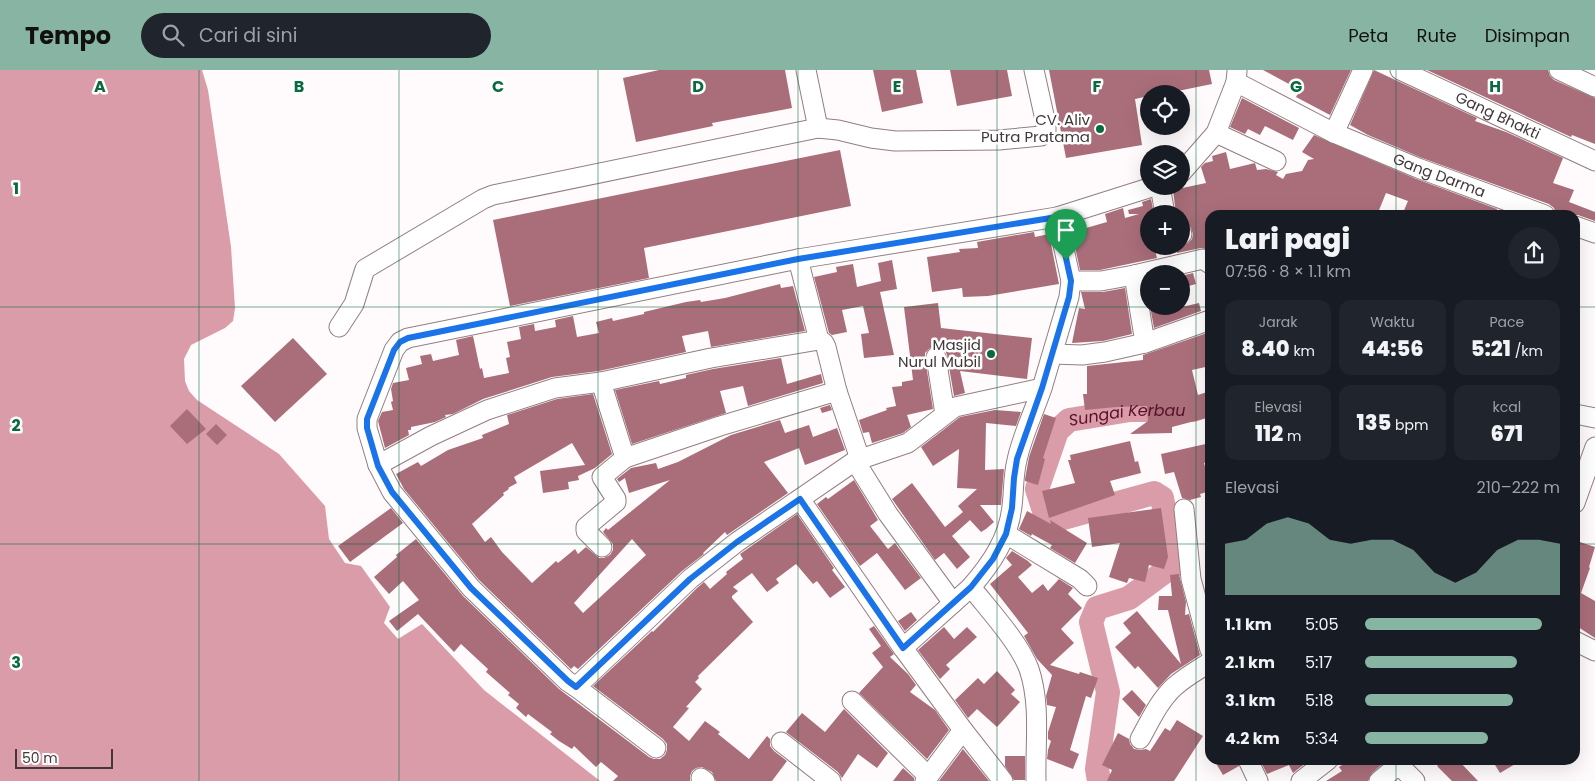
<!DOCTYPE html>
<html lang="id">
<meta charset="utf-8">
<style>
:root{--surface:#171b24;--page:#20242c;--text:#f1f3f6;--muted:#9ea1a6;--accent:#88b5a3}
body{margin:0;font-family:Poppins,sans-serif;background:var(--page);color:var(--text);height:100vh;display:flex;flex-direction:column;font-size:19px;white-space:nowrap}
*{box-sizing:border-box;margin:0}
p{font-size:16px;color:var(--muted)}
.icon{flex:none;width:28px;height:28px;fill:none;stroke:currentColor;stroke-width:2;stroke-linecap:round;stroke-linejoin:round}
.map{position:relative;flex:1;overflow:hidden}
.drawer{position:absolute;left:1205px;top:140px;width:375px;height:555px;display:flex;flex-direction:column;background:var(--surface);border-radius:15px;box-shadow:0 5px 20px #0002}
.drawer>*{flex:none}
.tools{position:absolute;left:1140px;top:15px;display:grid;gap:10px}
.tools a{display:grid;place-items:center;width:50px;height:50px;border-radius:50%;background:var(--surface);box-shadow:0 5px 20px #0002;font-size:25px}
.scale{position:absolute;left:15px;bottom:12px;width:98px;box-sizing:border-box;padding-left:5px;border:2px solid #41383a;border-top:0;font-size:14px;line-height:18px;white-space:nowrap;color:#41383a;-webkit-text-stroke:4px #fff;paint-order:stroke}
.pin{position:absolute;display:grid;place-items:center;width:42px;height:42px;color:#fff;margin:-51px -21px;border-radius:50% 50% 50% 0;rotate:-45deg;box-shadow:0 0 5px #0007}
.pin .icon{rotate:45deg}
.round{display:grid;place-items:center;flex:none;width:52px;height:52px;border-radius:26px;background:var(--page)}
.head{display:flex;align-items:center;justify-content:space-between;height:85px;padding:0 20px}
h1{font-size:28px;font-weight:800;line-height:38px}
.figures{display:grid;grid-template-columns:repeat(3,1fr);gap:8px;height:85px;padding:5px 20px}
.figures div{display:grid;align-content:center;border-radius:12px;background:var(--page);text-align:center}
.figures b{font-size:21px;font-weight:800}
.figures small{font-size:14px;font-weight:400}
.figures p{font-size:14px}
.chart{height:140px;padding:10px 20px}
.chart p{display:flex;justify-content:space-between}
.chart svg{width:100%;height:90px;margin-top:5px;fill:var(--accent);opacity:.7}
ul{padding:0 20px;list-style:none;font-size:16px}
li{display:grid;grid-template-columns:80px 60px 1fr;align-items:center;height:38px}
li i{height:12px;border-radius:6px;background:var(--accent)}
header{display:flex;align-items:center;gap:30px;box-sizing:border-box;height:70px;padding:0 25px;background:var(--accent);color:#111}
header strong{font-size:24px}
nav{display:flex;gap:28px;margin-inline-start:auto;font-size:18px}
.search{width:350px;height:45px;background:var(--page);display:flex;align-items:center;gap:12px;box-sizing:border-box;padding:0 18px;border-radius:28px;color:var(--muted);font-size:19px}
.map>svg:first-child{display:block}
.water{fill:#da9ca8}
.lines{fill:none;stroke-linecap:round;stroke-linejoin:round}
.river{stroke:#da9ca8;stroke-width:24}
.building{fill:#a96e7a;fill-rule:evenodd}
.minor-casing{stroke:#937e82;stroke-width:21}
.path{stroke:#a29b9c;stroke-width:2.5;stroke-dasharray:2.5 2.5;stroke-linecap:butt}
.minor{stroke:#fff;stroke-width:19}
.route-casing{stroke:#fff;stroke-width:10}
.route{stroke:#1a73e8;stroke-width:6}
.grid{fill:none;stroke:#086a3e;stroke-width:1;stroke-opacity:0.55}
.poi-dot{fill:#086a3e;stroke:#fff;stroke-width:2}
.labels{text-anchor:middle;stroke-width:5;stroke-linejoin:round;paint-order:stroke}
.street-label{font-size:15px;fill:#41383a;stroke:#fff}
.poi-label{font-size:15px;fill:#41383a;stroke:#fff;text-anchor:end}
.water-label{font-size:16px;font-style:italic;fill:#580f27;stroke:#fff}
.grid-label{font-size:16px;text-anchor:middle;font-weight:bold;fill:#086a3e;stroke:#fff;stroke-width:5;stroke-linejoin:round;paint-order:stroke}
</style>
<header>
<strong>Tempo</strong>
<div class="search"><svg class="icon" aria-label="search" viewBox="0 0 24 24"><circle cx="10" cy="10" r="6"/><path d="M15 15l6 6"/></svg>Cari di sini</div>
<nav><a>Peta</a><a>Rute</a><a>Disimpan</a></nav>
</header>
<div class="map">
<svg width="1595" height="711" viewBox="0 0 1595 711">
<rect width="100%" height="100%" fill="#fffafb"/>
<path class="water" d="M0,0H202L208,20L231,177L235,238L233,251L225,258L191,275L184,289L185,311L189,321L197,330L279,384L325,436L329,469L345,493L361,496L390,537L384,553L398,569L422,554L484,620L600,711H0Z"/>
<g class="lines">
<path class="river" id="s1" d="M1099,711L1097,699L1108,622L1091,552L1097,538L1129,528L1175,494L1162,428L1154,423L1060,449L1046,447L1037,419L1057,361L1069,350L1130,340H1193L1210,334"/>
</g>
<path class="building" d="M659,0H785L792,38L712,53L713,56L636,72L623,8Z
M873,0H916L923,33L882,42Z
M950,0H1007L1012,26L957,36Z
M1049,0H1209L1212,14L1163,24H1149V26L1135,29L1142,75L1066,88Z
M1263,0H1351L1330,45L1296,27L1300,20Z
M1374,0L1477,48L1475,51L1506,62L1563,88L1553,113L1574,120L1569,132L1595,142V151L1578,145H1556L1554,138L1549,134L1422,88L1368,65L1350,55Z
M1427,0H1548L1550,6L1554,10L1595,28V74L1572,65L1571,67Z
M1242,28L1299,58L1293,70L1265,56L1260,65L1248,59L1245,64L1230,57Z
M1314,65L1414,108L1497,139L1496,145H1402L1408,131L1386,123L1377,145H1210V180L1201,178L1177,183L1176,176L1188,173L1192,169L1193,164L1191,158L1188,155L1181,153V144H1176L1173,120L1206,113L1201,97L1205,93L1213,91L1212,86L1226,82L1230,99L1255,93L1257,100L1266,99L1278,102L1276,105L1283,109L1286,104L1302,101L1308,90L1314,89L1302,82Z
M840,80L851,136L644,178L649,208L510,236L493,150Z
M1151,129L1154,144H1149V176H1154L1157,188L1100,200H1080L1071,158L1085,155L1086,158L1107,152L1105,144L1123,138L1125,148L1139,144H1129L1128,140L1143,136L1142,132Z
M1034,162L1035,167L1049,164L1059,214L988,226L963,227L962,218L932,222L927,187L960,182L959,179L978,178L977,172Z
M892,190L897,219L880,222L894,285L864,288L861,264L869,263L863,236L842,240L847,262L832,265L829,263L814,207L837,202L836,197L853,194L857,217L881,211L878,193Z
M1193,203L1196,214L1181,218V206Z
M780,214L781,218L793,216L805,261L711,277L708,261L682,266L686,282L599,301L552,307L483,329L453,344L445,345L446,347L435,352L411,357V360H408L409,365L385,378L378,351L382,342L393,340L391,332L393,331L391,319L393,313L409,310L406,298L422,294L420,286L431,284L433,291L459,285L456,270L473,266L480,299L482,298L484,308L509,303L506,288L510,287L507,272L521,269L519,257L534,254L535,261L556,257L555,250L573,246L577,267L599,263L596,252L612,248L613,251L644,244V242L686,232L700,230L701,232L725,228Z
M1125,218L1132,264L1103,271L1072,273L1079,238L1085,239L1081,222H1103Z
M938,233L941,258L1032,268L1027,309L960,301L965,323L954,326L947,285L945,280L940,277L934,276L929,279L925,283V288L933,339L907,345L911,357L903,363L872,373L869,362L863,363L859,350L887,340L886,338L896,336L892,317L902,316V312L913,310L904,237Z
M1199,233L1201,241L1154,258L1150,236H1186Z
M1210,262V296L1192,300L1198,325L1210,321V347L1172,357V363L1130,364L1148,351L1147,336L1116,337L1085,340L1083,324H1087V296L1143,290V285Z
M293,268L327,304L275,352L241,316Z
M781,288L787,314L821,304L823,313L748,336L743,316L720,321L726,343L632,374L615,320L659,311L660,314L686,308V305L713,299Z
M593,324L612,384L595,398L578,406L579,410L568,412L569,419L543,423L540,401L585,395L572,373L514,407L517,413L508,418L509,419L503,423L504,425L472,454L485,472L491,467L502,482L532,513L556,491L558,493L575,479L578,484L586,477L599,488H604L610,485L613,480V474L603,462L606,458L608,460L670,410L629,423L625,408L619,412L617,409L631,398L656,393L658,399L678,392L731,365L780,350L785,363L809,355L813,367L837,358L845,380L805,395L799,378L764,392L788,423L727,465L725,462L703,483L704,484L682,501L578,599L574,596L571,599L479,510L404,419L396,404L418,392L421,396L448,380L483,368L482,365L509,354L507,345L557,329ZM632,469L646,485L583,543L574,533Z
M830,335L832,340L822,343L820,338Z
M187,339L206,359L187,374L170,356Z
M995,340L1021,342L1016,356L986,353L985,400L1004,399L1001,435H980L994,452L986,459L981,462L970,450L952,466L970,487L957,499L944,483L935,490L892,429L912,413L945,457L963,442L958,436L977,419L957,418L959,379L933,396L921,377L960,347Z
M1044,344L1056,348L1043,388L1045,389L1038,415L1025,411V409L1029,387Z
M216,354L227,365L217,375L206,364Z
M1130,371L1135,392L1138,391L1141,403L1110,411L1115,425L1049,448L1042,421L1075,413L1068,390H1071L1070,385Z
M1210,373V392L1204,393L1210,414V421L1200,424L1201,427L1190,430L1182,428L1174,402L1165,404L1161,384Z
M854,410L878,450L870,456L888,479L895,473L921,508L905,520L877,483L860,496L817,434L826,427L828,429Z
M391,438L403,453L350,492L338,476Z
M1161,438L1168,487L1164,499L1149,495L1145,512L1129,508L1127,513L1109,507L1120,473L1092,477L1088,448Z
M1027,441L1051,454L1050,450L1087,473L1075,493L1050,478L1052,475L1032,464L1031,466L1019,459Z
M797,444L834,498L832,500L845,517L830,528L817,511L813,514L796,494L776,509L779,513L767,522L752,503L733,517L738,521L732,526V528L753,552L698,606L699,608L695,612L702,619L686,637L689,638L673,657L689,671L705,651L720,662L718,664L749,689L767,666L770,669V676L774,681L787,691L772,711H716L712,702L702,697L696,698L692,701L690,706V711H613L618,706L601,692L596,697L574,676L572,679L559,671L550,664L552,662L528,644L526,647L516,638L519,634L508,625L510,623L486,602L488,599L461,574L454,582L418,544L397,561L389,551L419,530L403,511L389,524L374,507L397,487L396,485L416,469L463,526L559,619L649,687L654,689H660L665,685L667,680V674L663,669L593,616L652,561L653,562L697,518L704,512L710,519L727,504L726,502L743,489L740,484Z
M1580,472L1595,477L1589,497L1590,498L1581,523L1595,531V568L1575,555V486Z
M1012,481L1028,491L1032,495L1018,507L1032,523L1043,514L1048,521L1059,509L1073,518L1068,524L1082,538L1061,559L1074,573L1050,595L1079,604L1080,602L1098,608L1091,628L1086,626L1070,680L1079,684L1073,699L1047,689L1048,680L1051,671L1048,669V662L1056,637L1047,635L1046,626L1052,605L1037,589L1024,566L1028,563L990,514L1012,495L1006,488Z
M1179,504L1186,532L1185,545L1189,544L1200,585L1171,604L1158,618L1138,596L1135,599L1115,577L1131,563L1123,553L1137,541L1181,594L1168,540H1158L1159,526H1172L1170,505Z
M911,542L917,550L905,561L898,551Z
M874,556L894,584L890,587L908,604L916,615L910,622L935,640L949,660L927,689L859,623L883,597L872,583L881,576L869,559Z
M944,557L954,569L967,557L977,567L946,595L950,599L940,609L918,580Z
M997,601L1015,620L1011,624L1020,632L997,657L977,639L968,648L955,630L978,608L984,614Z
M1132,620L1146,635L1139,647L1122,629Z
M844,639L888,683L877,698L858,684L842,708L838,702L786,662L802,643L825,662Z
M1177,650L1203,666L1174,711H1107L1112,700L1102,695L1118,663L1129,669L1130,674L1134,679L1140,680L1146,679L1150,681L1165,658L1170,661Z
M963,679L989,711H939Z
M1005,686H1025V710H1014L1005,696Z
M1214,690H1237L1239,696L1223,705Z
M1260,690H1306L1307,692L1293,703L1289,695L1267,704Z
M1350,690H1387L1372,703L1368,711H1326L1342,701L1339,697Z
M1444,690H1458L1478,711H1452L1437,696Z
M1492,690H1522L1500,703Z
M903,698L914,708V711H893Z"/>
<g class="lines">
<g class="minor-casing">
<g id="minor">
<path d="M806,0L818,58"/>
<path id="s2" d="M1400,0L1595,91"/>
<path d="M1559,0L1595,17"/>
<path id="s3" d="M1236,12L1334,63L1418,98L1545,145"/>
<path d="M1216,63L1276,91"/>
<path d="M1334,63L1363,0"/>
<path d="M1181,103L1216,63L1236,12L1237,1"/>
<path d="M1160,116L1165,144"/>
<path d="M1575,156L1595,163"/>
<path d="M1181,164H1182"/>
<path d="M798,189L819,270"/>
<path d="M1134,205L1145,273"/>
<path d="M1071,211H1101L1134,205L1203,189L1210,194"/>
<path d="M339,257L354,234L365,199L483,129L493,125L818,58L838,60L871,68L895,71L999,70L1041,66L1046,61V54L1034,0"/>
<path d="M1053,284L1082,285L1105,282L1145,273L1210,250"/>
<path d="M936,287L945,344"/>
<path d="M601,312L625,388L720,356L837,321"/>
<path d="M1042,318L1069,227L1071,211L1057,147"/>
<path d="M1575,344L1595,348"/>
<path d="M855,391L888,444L953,533"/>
<path d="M378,395L431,366L487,340L555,318L601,312L711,288L819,270L824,273L826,277L837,321L860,389"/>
<path d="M800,429L903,578L971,517C989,540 1019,572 1029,599C1041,634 1035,675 1036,711"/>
<path d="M1575,433L1595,377"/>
<path d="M1184,439L1191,509L1210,580"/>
<path d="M1006,464L1080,509L1087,516"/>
<path d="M602,477L586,461V457L616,432V429L602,407L625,388"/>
<path d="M971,517C991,494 1009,468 1012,436C1014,421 1013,406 1017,390C1022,366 1034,342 1042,318L955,337L908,373L855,391L737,472L690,509L576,617L567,611L471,518L392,422L378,395L367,358V349L394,280L400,272L408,268L798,189L1057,147L1155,116"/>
<path d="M1575,571L1595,581"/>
<path d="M903,578L963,660L1003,711"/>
<path d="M576,617L656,678"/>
<path d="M852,631L928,706"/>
<path d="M1140,669C1150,651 1159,631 1174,617C1185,607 1198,600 1210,592"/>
<path d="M781,672L831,711"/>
<path d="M1248,690L1258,711"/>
<path d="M1399,690L1404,700L1415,711"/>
<path d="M701,708L705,711"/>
<path d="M925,711L963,660"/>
<path d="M1301,711L1328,690"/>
<path d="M1379,711L1401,693"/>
</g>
</g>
<path class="path" d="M1207,268L1210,276"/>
<use href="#minor" class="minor"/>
</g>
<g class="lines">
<g class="route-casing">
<path id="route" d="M1057,147L1071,211L1069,227L1042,318L1017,389L1014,408L1012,438L1006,464L993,489L971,517L903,578L800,429L737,472L690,509L576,617L568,611L471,518L392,422L378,396L367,358V349L394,280L400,272L408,268L798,189Z"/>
</g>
<use href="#route" class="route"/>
</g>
<path class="grid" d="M199,0V711M399,0V711M598,0V711M798,0V711M997,0V711M1196,0V711M1396,0V145M0,237H1210M1575,237H1595M0,474H1210M1575,474H1595M1396,690V711"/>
<g class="poi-dot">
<circle cx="1100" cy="59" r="5"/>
<circle cx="991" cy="284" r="5"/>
</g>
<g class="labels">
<g class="street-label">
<text dy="5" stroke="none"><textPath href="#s2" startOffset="108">Gang Bhakti</textPath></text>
<text dy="5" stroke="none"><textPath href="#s3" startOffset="224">Gang Darma</textPath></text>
</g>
<g class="poi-label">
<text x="1090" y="55">CV. Aliv<tspan x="1090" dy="17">Putra Pratama</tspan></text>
<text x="981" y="280">Masjid<tspan x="981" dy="17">Nurul Mubil</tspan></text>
</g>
<g class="water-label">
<text dy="6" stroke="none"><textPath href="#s1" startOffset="622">Sungai Kerbau</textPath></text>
</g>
</g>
<g class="grid-label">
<text x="100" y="22">A</text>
<text x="299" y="22">B</text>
<text x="498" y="22">C</text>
<text x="698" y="22">D</text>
<text x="897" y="22">E</text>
<text x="1097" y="22">F</text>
<text x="1296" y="22">G</text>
<text x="1495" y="22">H</text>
<text x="16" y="124">1</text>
<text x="16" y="361">2</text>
<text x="16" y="598">3</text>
</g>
</svg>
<div class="tools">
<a><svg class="icon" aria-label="locate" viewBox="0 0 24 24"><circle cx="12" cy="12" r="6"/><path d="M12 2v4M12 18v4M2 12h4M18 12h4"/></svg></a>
<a><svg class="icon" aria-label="layers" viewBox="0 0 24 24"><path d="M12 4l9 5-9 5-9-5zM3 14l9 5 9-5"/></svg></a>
<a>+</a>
<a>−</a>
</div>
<div class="scale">50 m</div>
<div class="pin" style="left:1066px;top:190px;background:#1e9e55"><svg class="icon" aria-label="arrive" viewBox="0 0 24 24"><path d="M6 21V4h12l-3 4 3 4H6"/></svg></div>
<section class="drawer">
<div class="head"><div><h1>Lari pagi</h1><p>07:56 · 8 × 1.1 km</p></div><a class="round"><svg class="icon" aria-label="share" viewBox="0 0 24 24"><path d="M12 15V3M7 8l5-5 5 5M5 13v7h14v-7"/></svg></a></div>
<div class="figures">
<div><p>Jarak</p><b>8.40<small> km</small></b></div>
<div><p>Waktu</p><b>44:56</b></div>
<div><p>Pace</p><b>5:21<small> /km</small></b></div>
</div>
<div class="figures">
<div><p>Elevasi</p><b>112<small> m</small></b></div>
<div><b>135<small> bpm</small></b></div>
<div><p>kcal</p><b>671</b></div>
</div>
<div class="chart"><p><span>Elevasi</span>210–222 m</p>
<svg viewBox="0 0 160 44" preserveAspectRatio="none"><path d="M0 44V19L10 17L20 9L30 6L40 9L50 17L60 19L70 17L80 17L90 22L100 33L110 38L120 33L130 22L140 17L150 17L160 19V44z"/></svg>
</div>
<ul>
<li><b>1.1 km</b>5:05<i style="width:91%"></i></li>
<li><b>2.1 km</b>5:17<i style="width:78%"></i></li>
<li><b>3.1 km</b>5:18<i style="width:76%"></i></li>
<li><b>4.2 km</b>5:34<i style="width:63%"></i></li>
</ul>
</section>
</div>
